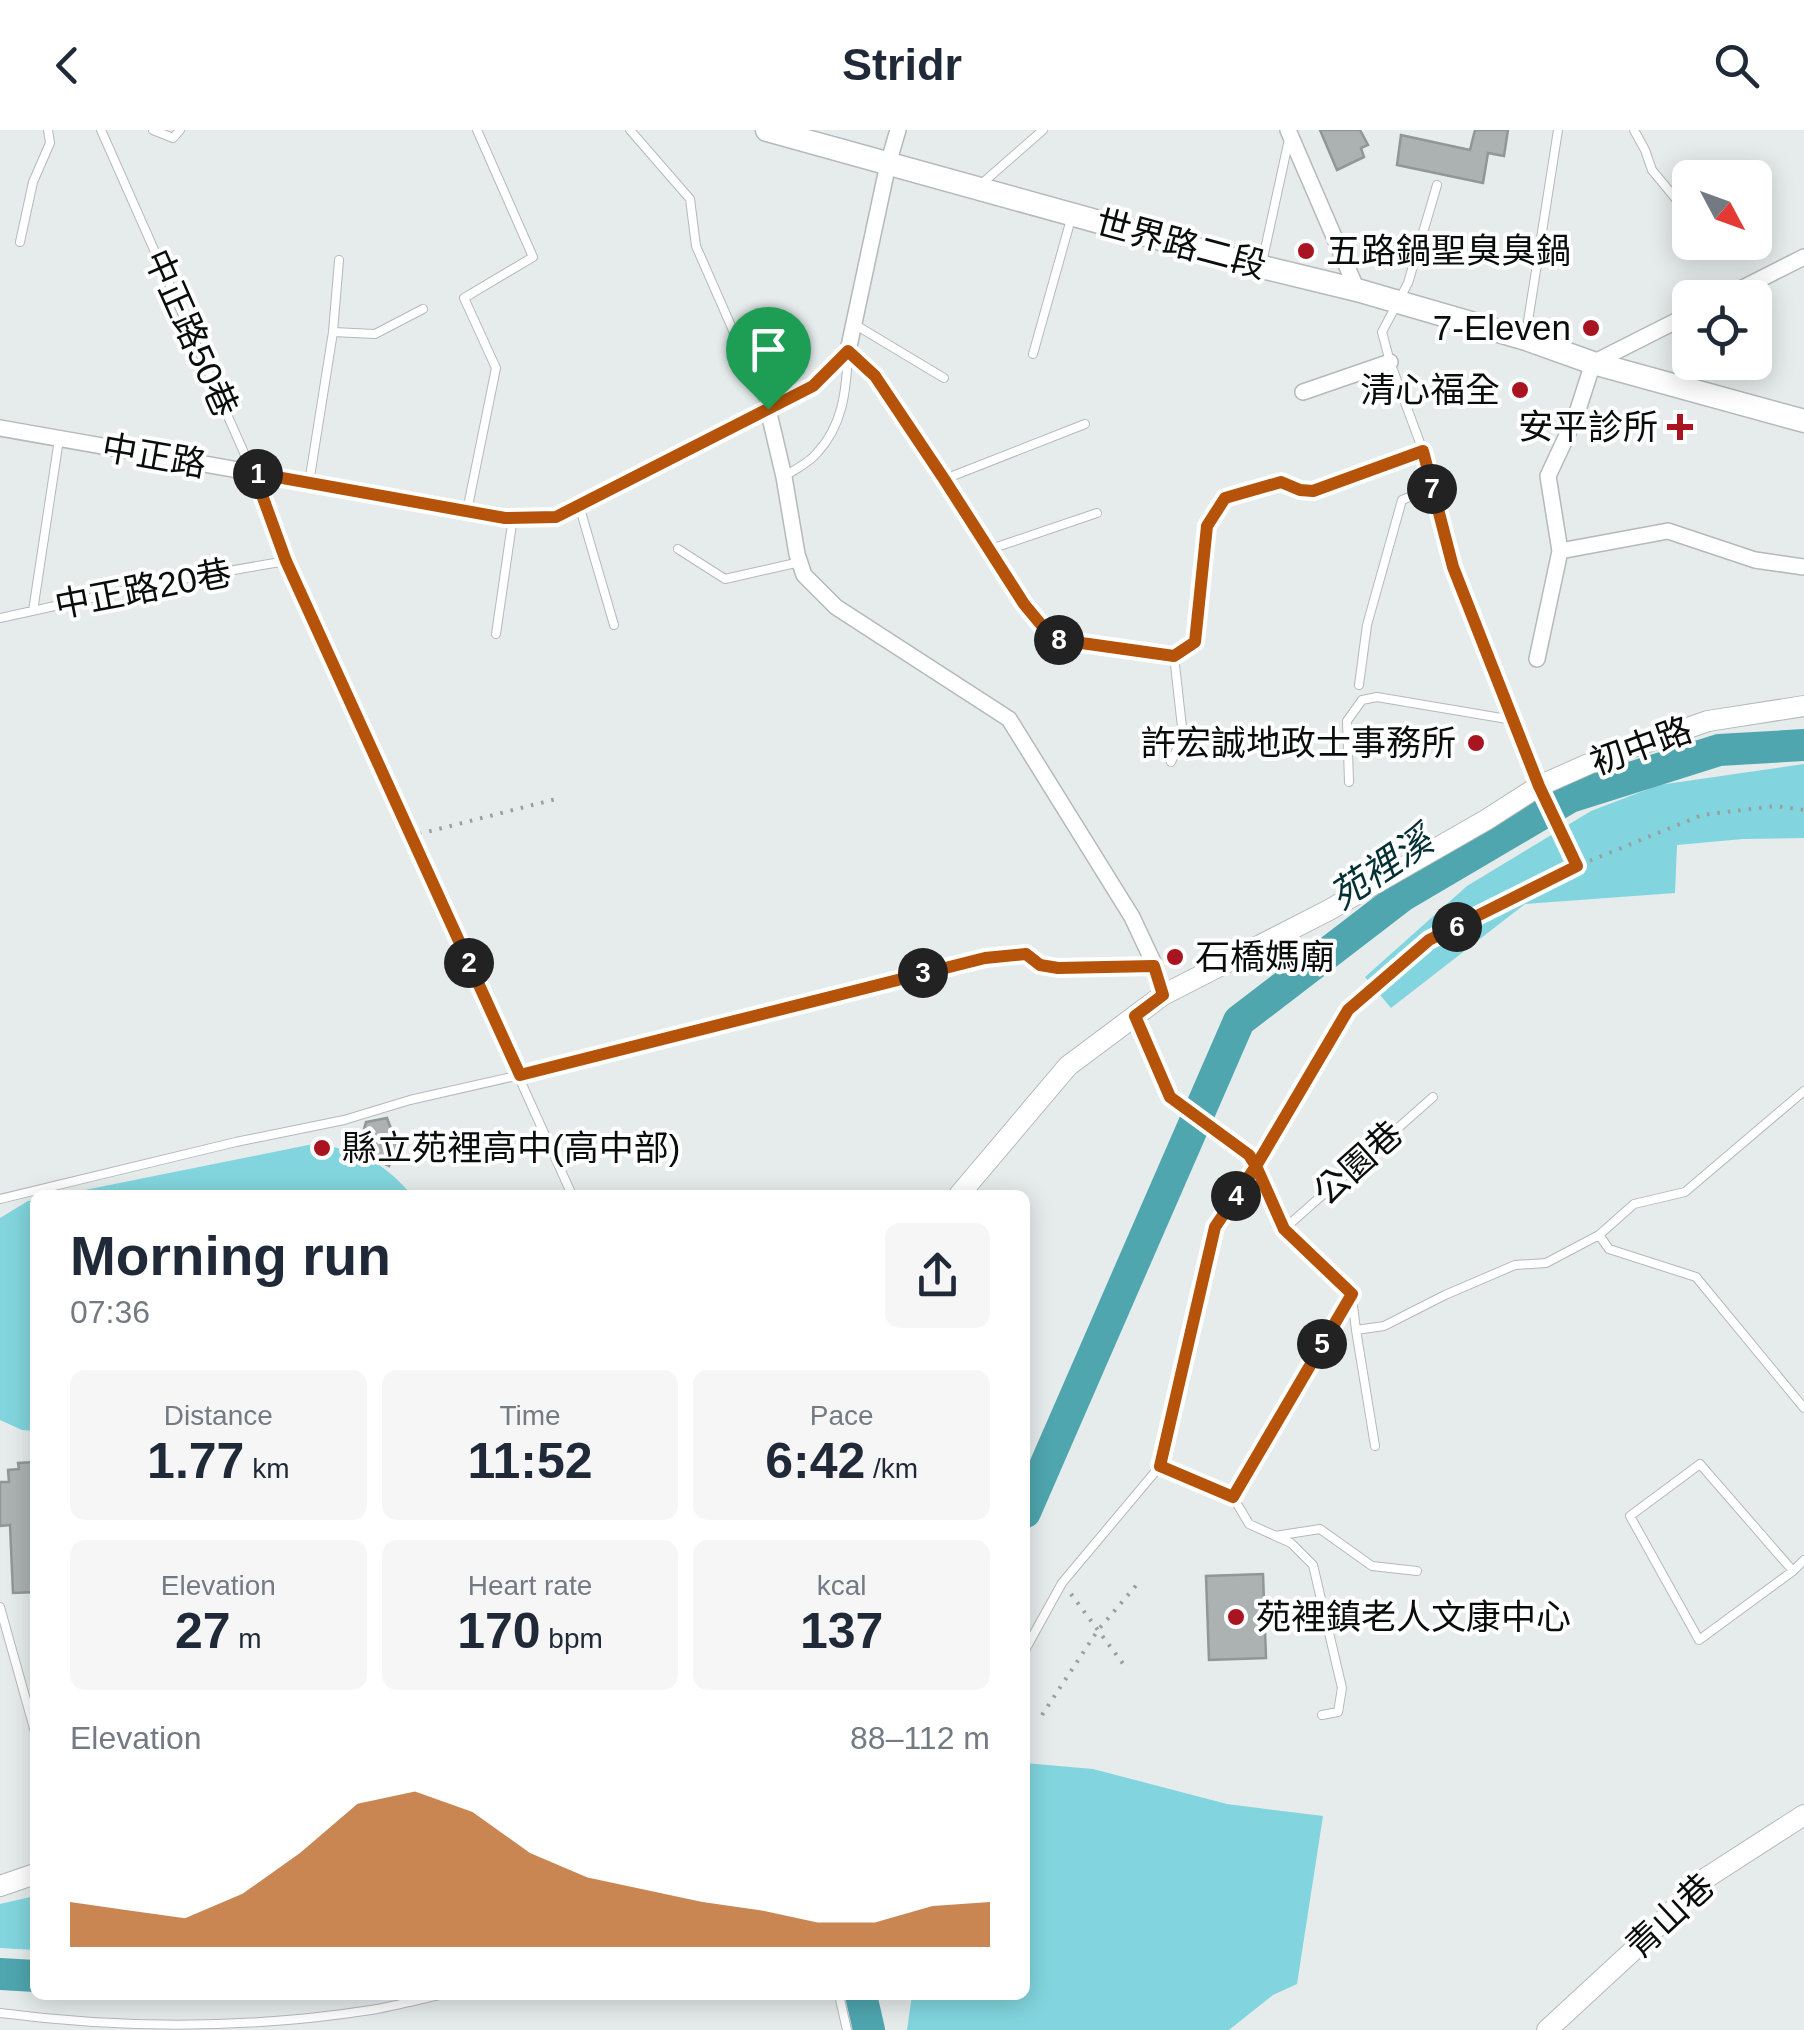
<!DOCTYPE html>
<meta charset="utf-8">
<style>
:root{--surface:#fff;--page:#f6f6f7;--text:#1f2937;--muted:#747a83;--accent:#b45309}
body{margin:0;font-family:Helvetica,"Noto Sans TC",sans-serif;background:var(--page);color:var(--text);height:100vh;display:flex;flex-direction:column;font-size:38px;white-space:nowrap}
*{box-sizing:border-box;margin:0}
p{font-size:32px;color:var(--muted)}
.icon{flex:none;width:55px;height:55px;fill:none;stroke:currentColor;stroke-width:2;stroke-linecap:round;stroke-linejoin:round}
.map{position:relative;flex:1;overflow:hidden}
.panel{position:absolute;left:30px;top:1060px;width:1000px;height:810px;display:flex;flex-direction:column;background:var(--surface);border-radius:15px;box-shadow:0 5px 25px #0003}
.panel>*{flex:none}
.needle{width:65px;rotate:131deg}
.buttons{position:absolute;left:1672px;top:30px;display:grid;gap:20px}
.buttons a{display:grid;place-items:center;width:100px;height:100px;border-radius:15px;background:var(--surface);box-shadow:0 5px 25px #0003;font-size:50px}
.pin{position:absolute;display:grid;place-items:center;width:85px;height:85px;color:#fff;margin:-102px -42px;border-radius:50% 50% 50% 0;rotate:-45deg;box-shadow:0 0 10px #0007}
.pin .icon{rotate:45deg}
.km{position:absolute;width:50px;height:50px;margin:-25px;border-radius:50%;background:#222;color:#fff;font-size:28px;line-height:50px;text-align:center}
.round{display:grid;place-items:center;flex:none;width:105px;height:105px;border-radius:15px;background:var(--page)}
.summary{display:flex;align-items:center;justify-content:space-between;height:170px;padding:0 40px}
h1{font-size:55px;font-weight:700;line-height:75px}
.metrics{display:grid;grid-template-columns:repeat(3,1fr);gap:15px;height:170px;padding:10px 40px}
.metrics div{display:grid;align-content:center;border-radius:15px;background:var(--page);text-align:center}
.metrics b{font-size:50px;font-weight:700}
.metrics small{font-size:28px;font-weight:400}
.metrics p{font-size:28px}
.chart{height:280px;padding:20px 40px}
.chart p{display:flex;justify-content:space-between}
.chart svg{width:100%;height:180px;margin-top:10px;fill:var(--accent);opacity:.7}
header{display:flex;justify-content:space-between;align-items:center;height:130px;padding:0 40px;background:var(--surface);font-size:45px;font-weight:700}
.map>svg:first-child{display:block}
.green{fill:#82d5de}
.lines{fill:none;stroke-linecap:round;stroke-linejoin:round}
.river{stroke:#4fa6af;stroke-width:32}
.building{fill:#acb2b2;stroke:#919697;stroke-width:2.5}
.service-casing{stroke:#b4b9ba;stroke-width:10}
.minor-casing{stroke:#b4b9ba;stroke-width:18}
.tertiary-casing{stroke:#b4b9ba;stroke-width:22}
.secondary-casing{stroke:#b4b9ba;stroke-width:25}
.path{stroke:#9a9e9e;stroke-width:4;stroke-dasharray:2.5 8;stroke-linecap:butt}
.service{stroke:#fff;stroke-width:8}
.minor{stroke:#fff;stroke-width:15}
.tertiary{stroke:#fff;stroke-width:20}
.secondary{stroke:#fff;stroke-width:22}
.route-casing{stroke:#fff;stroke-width:20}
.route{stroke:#b45309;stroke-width:12}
.poi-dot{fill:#a91421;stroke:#fff;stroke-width:4}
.labels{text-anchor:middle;stroke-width:8;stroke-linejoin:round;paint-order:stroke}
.street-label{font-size:35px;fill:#0b0d0d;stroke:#fff}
.poi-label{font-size:35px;fill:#0b0d0d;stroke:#fff;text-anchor:start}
.water-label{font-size:38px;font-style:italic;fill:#043034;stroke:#fff}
</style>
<header><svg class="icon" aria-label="back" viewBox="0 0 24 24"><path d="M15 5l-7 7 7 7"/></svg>Stridr<svg class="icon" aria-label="search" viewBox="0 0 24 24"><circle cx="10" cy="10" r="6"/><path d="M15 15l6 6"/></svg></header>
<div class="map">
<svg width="1804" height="1900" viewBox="0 0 1804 1900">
<rect width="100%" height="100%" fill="#e6ecec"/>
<path class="green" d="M1804,634V708L1743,709L1677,715L1675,763L1525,774L1391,878L1365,847L1467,756L1591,681L1659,655Z
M313,1014C358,1019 382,1031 412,1065H60Z
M35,1070V1301L22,1300L0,1290V1088L28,1071Z
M1025,1633L1093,1639L1227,1674L1323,1686L1297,1854L1273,1865L1229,1900H907L912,1865H1025Z
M35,1766V1820L0,1818V1774Z"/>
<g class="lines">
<path class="river" d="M1025,1382L1239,891L1402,766L1570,667L1719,620L1804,615
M0,1844L35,1846
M861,1865L869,1900"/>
</g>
<path class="building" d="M1320,0H1360L1368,15L1361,18L1364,27L1337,40Z
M1475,0H1508L1504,26L1488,23L1483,53L1397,35L1401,5L1470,20Z
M387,988L398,1017L389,1036L358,1020L366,992Z
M35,1332V1462L13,1463L10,1395L0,1396V1352H9L8,1340L19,1339L18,1333Z
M1263,1444L1266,1528L1209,1530L1206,1446Z"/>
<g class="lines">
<g class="service-casing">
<path id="service" d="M101,0L253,343L286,431L572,1065
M153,0L173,8L180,0
M630,0L690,69L696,116L767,278
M1634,0L1645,20L1652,40L1690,86
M1437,55L1408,153L1382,202L1390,232L1423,321L1453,437L1538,653
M979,56L1043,0
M20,112L33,52L50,13L48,0
M1262,133L1289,9
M854,194L944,248
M333,202L375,204L423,179
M1526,204L1558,0
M849,221L875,245L1024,475L1053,509L1174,526L1195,512L1207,396L1225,368L1281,352L1300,360L1313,361L1423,321
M1033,224L1071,89
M784,347C795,339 809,333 817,323C843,295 846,261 848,225
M945,349L1085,294
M309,353L333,202L339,130
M579,375L614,495
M467,381L496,238L464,168L533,127L477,0
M678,419L725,449L800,432
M988,420L1097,383
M33,481L59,309
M0,488L159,453L286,431
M496,504L513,387
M1359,555L1367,495L1402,370L1432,358
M1171,632L1183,606L1174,526
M1349,652L1347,591L1362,570L1377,567L1513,590
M0,1069L236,1012L344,990L410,970L520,945L985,827L1026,824L1040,835L1058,837L1155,836
M1284,1099L1433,967
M1599,1105L1609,1119L1696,1147L1804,1278
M1352,1168L1356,1200L1384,1196L1445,1165L1515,1135L1546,1133L1599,1105L1634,1074L1685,1062L1804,961
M1356,1200L1375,1316
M1233,1367L1249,1394L1291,1413L1313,1435L1342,1558L1338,1582L1322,1585
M1275,1406L1320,1399L1372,1436L1417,1441
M1793,1441L1700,1334L1630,1386L1699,1510L1793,1441L1804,1430
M0,1477L35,1602
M1025,1520L1062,1453L1160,1336
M839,1865L847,1900
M0,1883C123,1899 248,1899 371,1880C394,1876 417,1870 439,1865"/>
</g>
<g class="minor-casing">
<path id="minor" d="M1288,0L1357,160
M1723,168L1804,127
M1303,262L1390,232
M768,279L784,347L797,424L804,445L836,477L1009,589L1132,787L1155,836L1163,865
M0,298L505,387H556L813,256L848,221L888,34L898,0
M1560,421L1668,401L1755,430L1804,437
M1537,529L1560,421L1548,346L1576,286L1593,233L1690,184
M1135,886L1170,967L1249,1025L1257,1036L1284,1099L1352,1164L1233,1367L1160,1336L1215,1097L1257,1036"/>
</g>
<g class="tertiary-casing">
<path id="tertiary" d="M959,1065L1068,936L1163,865L1329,780L1486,690L1539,656L1602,628L1708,591L1804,576
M0,1756L35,1744
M1547,1900L1638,1816L1703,1750L1804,1685"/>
</g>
<g class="secondary-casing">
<path id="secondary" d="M767,0L1262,137L1357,160L1526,209L1593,233L1804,291"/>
</g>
<path class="path" d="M1547,673L1577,736
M419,704L560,668
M1264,1022L1348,880L1429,810L1577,736L1702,685L1775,676L1804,680
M1071,1464L1124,1535
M1042,1585L1098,1500L1140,1451"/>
<use href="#service" class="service"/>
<use href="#minor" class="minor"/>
<use href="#tertiary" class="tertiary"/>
<use href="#secondary" class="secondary"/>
</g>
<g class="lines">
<g class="route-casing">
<path id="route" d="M768,279L556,387L505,388L254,343L286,431L520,945L985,828L1026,824L1040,835L1058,838L1154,836L1163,865L1135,886L1170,967L1249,1025L1256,1036L1215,1097L1160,1336L1233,1367L1352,1164L1284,1099L1256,1036L1348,880L1429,810L1577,736L1539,656L1453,437L1423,321L1313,361L1300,360L1281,352L1225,368L1207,396L1195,512L1174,526L1053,509L1024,474L944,349L875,246L848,221L813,256L768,279"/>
</g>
<use href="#route" class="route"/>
</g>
<g class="poi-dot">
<circle cx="1306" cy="121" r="10"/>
<circle cx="1591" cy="198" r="10"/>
<circle cx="1520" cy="260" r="10"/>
<path d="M1675 282h10v10h10v10h-10v10h-10v-10h-10v-10h10z"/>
<circle cx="1476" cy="613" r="10"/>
<circle cx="1175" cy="827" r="10"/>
<circle cx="322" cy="1018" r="10"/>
<circle cx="1236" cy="1487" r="10"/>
</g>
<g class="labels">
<g class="street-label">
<text transform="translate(1181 114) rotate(15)" y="12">世界路二段</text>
<text transform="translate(191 203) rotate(66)" y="12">中正路50巷</text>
<text transform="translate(154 326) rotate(10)" y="12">中正路</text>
<text transform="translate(143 459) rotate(-11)" y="12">中正路20巷</text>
<text transform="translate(1641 616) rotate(-20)" y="12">初中路</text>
<text transform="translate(1358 1033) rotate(-42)" y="12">公園巷</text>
<text transform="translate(1670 1786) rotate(-43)" y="12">青山巷</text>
</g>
<g class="poi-label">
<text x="1326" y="133">五路鍋聖臭臭鍋</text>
<text x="1571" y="210" text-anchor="end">7-Eleven</text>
<text x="1500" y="272" text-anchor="end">清心福全</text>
<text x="1658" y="309" text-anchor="end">安平診所</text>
<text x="1456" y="625" text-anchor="end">許宏誠地政士事務所</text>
<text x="1195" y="839">石橋媽廟</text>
<text x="342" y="1030">縣立苑裡高中(高中部)</text>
<text x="1256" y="1499">苑裡鎮老人文康中心</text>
</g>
<g class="water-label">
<text transform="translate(1381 738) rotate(-34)" y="13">苑裡溪</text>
</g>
</g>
</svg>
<div class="buttons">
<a><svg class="needle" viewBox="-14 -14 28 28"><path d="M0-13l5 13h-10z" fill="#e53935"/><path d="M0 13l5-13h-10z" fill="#747a83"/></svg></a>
<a><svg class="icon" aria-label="locate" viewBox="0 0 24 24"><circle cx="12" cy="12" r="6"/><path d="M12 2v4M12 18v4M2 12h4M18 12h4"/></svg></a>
</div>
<div class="pin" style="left:768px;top:279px;background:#1e9e55"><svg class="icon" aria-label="arrive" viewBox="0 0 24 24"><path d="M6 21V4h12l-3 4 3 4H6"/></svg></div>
<b class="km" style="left:258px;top:344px">1</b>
<b class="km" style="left:469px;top:833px">2</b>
<b class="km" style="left:923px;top:843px">3</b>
<b class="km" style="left:1236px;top:1066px">4</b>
<b class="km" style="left:1322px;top:1214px">5</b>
<b class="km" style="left:1457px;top:797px">6</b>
<b class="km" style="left:1432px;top:359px">7</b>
<b class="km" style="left:1059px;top:510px">8</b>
<section class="panel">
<div class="summary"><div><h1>Morning run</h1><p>07:36</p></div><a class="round"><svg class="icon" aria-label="share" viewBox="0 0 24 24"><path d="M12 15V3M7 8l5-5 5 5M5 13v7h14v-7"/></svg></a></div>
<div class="metrics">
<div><p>Distance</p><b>1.77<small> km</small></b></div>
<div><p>Time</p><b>11:52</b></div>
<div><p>Pace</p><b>6:42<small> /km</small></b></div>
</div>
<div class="metrics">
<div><p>Elevation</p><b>27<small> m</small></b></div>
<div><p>Heart rate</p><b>170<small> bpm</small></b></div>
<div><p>kcal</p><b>137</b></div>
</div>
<div class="chart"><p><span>Elevation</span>88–112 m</p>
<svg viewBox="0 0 160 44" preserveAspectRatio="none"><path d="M0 44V33L10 35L20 37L30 31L40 21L50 9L60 6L70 11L80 21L90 27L100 30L110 33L120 35L130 38L140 38L150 34L160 33V44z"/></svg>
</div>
</section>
</div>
